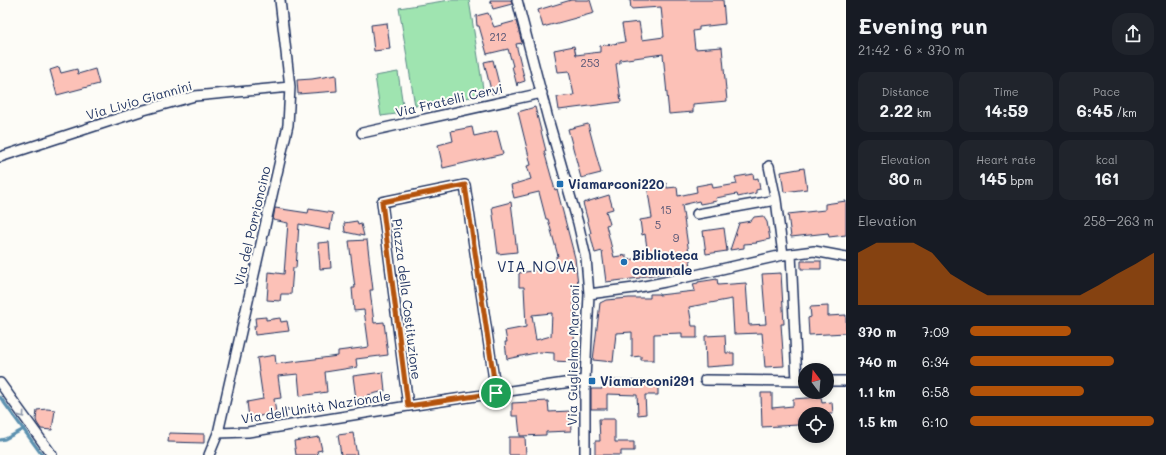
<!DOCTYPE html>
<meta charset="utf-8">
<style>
:root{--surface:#171b24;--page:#20242c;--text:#f1f3f6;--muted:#9ea1a6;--accent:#b45309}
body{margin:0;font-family:Mali,sans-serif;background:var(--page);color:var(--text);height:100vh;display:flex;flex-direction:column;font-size:15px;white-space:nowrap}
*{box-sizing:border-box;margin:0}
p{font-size:13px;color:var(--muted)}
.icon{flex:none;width:22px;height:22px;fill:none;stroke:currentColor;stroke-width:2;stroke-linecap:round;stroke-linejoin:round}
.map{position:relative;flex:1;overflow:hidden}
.drawer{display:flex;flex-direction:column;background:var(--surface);width:320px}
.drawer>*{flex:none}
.needle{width:26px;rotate:344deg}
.buttons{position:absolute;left:798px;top:363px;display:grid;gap:8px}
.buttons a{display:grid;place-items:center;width:36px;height:36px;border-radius:50%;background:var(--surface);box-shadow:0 2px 6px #0003;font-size:20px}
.pin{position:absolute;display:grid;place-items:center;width:34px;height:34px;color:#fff;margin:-17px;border:2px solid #fff;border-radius:50%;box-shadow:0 1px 4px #0007}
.round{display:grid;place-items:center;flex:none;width:42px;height:42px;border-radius:16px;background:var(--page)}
.overview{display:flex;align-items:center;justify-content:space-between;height:68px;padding:0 12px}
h1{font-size:22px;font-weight:800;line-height:30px}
.figures{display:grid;grid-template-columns:repeat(3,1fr);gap:6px;height:68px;padding:4px 12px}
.figures div{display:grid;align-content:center;border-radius:10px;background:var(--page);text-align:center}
.figures b{font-size:17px;font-weight:800}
.figures small{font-size:11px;font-weight:400}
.figures p{font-size:11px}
.chart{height:112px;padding:8px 12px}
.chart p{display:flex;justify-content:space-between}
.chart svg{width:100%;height:72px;margin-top:4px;fill:var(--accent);opacity:.7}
ul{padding:0 12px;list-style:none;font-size:13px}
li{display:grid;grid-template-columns:64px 48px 1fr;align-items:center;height:30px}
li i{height:10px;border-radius:5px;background:var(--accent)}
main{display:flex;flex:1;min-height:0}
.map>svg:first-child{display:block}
.green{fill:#9fe4b0;stroke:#5d8a87}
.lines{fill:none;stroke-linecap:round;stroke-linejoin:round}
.stream{stroke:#5b91b0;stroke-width:3}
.building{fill:#fcc1b7;stroke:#1b2f5e;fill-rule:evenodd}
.street-casing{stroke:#1b2f5e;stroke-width:12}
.street{stroke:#fdfcf7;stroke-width:9}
.oneway{stroke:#8c96aa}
.route-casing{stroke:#fff;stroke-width:8}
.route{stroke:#b45309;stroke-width:5}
.poi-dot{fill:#1f6fb2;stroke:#fdfcf7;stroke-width:1.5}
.labels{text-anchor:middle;stroke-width:4;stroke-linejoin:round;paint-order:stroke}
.number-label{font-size:11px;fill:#535474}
.street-label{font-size:13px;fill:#1b2f5e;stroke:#fdfcf7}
.poi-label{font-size:13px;font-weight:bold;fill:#1b2f5e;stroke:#fdfcf7;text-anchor:start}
.quarter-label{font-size:15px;letter-spacing:1px;fill:#1b2f5e;stroke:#fdfcf7}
</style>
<main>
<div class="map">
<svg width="846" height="455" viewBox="0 0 846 455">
<rect width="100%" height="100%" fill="#fdfcf7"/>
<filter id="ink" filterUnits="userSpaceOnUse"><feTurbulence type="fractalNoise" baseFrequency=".025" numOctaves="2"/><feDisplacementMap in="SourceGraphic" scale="8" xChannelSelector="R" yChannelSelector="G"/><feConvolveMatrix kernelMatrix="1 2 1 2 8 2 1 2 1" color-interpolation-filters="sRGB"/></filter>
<g filter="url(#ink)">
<path class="green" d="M450,0H469L484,95L415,106L399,8Z
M398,72L404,113L381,116L375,76Z"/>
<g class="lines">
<path class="stream" d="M0,397L42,455
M0,440L5,439L24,429"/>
</g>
<path class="building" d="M490,0H511L512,4L493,9Z
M571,0H590L594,13L543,27L538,10Z
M630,0H723L725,24L699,27V30L693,31L695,49L722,47L727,101L693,104V112L669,114L663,54L620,60V63L616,64L621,102L559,110L557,97L574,95L569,71L558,72L554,50L574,46L576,55L600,52V46L625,42L622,24L639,22L642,40L664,37L661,7L631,9Z
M488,13L494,27L516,21L522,43L516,44L525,81L519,83L518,82L517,86L512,66H513L508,49L487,54L479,26H477L476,16Z
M387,23L390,49L374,51L371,25Z
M493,60L501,92L492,94L484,62Z
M59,67L61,73L77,69L78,74L95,69L99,84L57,95L50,70Z
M336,75L337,91L298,94L297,80L312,79Z
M535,107L546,151H544L555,190L557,189L575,258L578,284L574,285V320H575L573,362L554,361V353L540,352L507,359L505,342H507L505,331L526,327L524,287H519V273L557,267L556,256H558L548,219H546L539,192L514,198L511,185L531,179L527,166L531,165L518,112ZM552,313L551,336L536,340L532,315Z
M588,124L601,173L581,178L568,129Z
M472,127L474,136L497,131L503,154L443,168L438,145L453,141L451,131Z
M804,168L807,189L784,192L781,172Z
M753,174L754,179L758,178L760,189L756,190V193L738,197L737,194L716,198L717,201L700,204L699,201L682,205L691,267L665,272L666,273L640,277V278L606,282L602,251L595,253L590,233H591L583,203L609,195L613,209L606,211L610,224L606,225L614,257L626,255V260L644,258V256L648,255L645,234L642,235L640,220L652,218L647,185L666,183L667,188L677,187L678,196L697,192L696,186L712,183L713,188L737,184L735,177Z
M846,201V235L829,237L828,233L791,237L788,214L825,210V204Z
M511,202L517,252L498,254L492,207Z
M275,208L308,213L309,209L333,213L330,230L299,224L296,268H293L291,294H281L280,301L267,300L269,272L284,274L288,223L273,220Z
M763,216L767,222L770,239L756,242L757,243L744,244V248L730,250L739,223L751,221L754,217Z
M357,221L358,225L361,224L364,236L345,232L344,223Z
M724,228L727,251L706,254L703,231Z
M367,240L373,290H370L374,323L384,322L388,355L356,359L357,367L325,372L327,392L300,396L298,374L278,376L281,398L274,399L276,413L249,418L247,402L263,399L257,358L275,355L276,364L338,356V351L369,347L364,310L354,311L352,288H355L349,241Z
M329,242L331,268L320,269L318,243Z
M801,261H821V269H801Z
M781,273L784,324H781L784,366L765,367L762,333L734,334L732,299L689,307L692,326H697V338H682V333L654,334V360H641V356L632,357V332L616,333L613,362L593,360L600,303L606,300L629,298H650V294H659V295L695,291L693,284L698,283V282L717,279L718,285L746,283L749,325L766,324L762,274Z
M828,306V316L846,315V333L809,335L808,318L811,317L810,307Z
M266,317V320L280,318L281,322L287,321L289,331L255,335L254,326H256L255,318Z
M725,335L726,353H734V365L706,367L705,336Z
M383,372L385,391L368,395V397L356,399L353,376Z
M603,380L658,381V395H645L646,414L638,415L637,395L607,394V409H591V389H602Z
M761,393H772V408L793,406V399L821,397L822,403L832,402L833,414H805V418H798V425L762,427Z
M548,401L549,412L570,411L571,431L546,432V435L520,436L518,416H512V403Z
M47,409L55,410L52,430L41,429L37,423L36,420L37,410Z
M599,419H615V442H634V451H621V455H595V441H600Z
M169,433L204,434V443L168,442Z
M353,433L357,455H341L338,435Z
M319,437L322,450L317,451L318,455H296L294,441Z
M509,437H525L526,455H509Z"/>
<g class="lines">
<g class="street-casing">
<path id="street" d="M517,0L548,119L578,223L586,258L589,294L585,380V455
M362,133L542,93
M0,157L144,110L195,96L290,87
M769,166L776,200L783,255
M697,214L776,200
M791,254L797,381
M589,294L634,288L665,282L783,255L814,251L846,257
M705,380L805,381
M827,381H846
M0,383L52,455
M408,406L382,202L465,185L496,393
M218,433L248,432L408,406L585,380
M209,455L218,433L288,125L290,87L280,0"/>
</g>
<use href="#street" class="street"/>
</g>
<defs><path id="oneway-chevron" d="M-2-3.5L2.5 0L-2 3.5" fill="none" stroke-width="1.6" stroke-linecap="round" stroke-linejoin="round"/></defs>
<use class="oneway" href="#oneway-chevron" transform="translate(22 415) rotate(55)"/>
</g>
<g class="lines" filter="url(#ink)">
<g class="route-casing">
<path id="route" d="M465,185L496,393L408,406L382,202Z"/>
</g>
<use href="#route" class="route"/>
</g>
<g class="poi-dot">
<rect x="556" y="180" width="8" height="8" rx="2"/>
<circle cx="624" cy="262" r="4"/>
<rect x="588" y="377" width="8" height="8" rx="2"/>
</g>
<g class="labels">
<g class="number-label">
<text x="498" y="41">212</text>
<text x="590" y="67">253</text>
<text x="666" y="214">15</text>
<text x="658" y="229">5</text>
<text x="676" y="242">9</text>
</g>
<g class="street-label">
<text transform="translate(139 100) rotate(-16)" y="5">Via Livio Giannini</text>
<text transform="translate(449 100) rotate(-13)" y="5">Via Fratelli Cervi</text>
<text transform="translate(252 226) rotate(-77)" y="5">Via del Porrioncino</text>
<text transform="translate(407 299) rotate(83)" y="5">Piazza della Costituzione</text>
<text transform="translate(573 355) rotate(-89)" y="5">Via Guglielmo Marconi</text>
<text transform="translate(316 407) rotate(-9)" y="5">Via dell'Unità Nazionale</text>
</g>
<g class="poi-label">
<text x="568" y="189">Viamarconi220</text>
<text x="632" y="260">Biblioteca<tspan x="632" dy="15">comunale</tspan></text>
<text x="600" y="386">Viamarconi291</text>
</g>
<g class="quarter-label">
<text x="537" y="272">VIA NOVA</text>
</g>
</g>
</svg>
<div class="buttons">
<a><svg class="needle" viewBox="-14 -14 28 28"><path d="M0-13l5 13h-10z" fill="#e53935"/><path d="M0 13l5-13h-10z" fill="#9ea1a6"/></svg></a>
<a><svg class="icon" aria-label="locate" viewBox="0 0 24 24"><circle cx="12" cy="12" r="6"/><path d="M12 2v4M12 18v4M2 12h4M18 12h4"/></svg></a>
</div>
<div class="pin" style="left:496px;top:393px;background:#1e9e55"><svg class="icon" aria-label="arrive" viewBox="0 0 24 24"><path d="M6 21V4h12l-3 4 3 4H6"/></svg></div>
</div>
<section class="drawer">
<div class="overview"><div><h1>Evening run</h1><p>21:42 · 6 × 370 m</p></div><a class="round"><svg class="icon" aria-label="share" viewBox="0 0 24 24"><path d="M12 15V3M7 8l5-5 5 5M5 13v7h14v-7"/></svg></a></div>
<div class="figures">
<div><p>Distance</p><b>2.22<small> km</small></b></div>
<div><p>Time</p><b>14:59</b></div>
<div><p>Pace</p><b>6:45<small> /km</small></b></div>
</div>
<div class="figures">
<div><p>Elevation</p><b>30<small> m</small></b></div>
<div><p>Heart rate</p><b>145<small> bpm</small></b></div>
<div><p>kcal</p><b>161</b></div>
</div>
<div class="chart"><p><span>Elevation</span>258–263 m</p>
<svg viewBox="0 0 160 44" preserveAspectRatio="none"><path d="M0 44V12L10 6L20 6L30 6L40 12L50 25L60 32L70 38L80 38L90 38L100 38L110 38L120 38L130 32L140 25L150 19L160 12V44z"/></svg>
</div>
<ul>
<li><b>370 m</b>7:09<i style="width:55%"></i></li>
<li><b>740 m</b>6:34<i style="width:78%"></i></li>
<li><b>1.1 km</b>6:58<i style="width:62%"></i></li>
<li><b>1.5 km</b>6:10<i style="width:100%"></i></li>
</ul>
</section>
</main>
